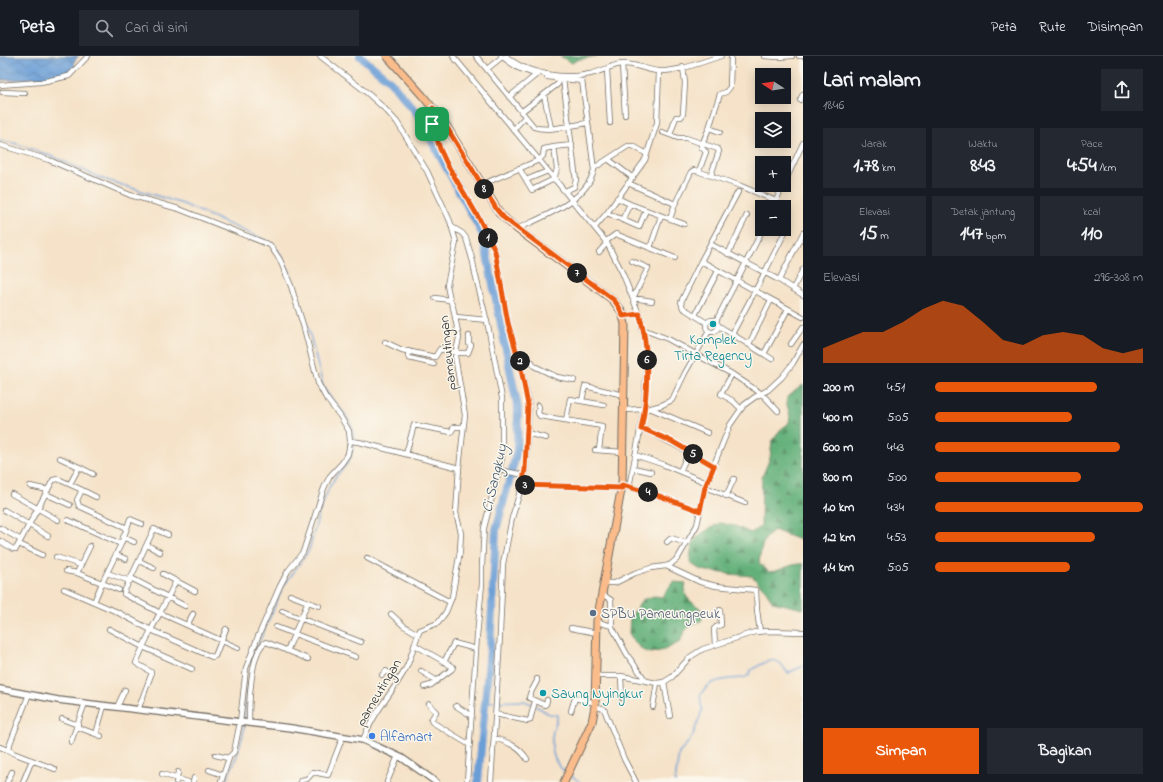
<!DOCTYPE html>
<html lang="id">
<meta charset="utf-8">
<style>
:root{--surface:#171b24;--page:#242831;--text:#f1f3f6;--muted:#9ea1a6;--line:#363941;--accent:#ea580c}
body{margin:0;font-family:"Indie Flower",sans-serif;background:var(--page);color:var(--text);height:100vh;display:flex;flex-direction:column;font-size:15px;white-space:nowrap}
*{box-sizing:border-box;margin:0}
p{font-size:13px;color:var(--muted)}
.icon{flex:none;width:22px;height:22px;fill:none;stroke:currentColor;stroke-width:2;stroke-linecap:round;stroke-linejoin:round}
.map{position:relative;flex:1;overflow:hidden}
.sheet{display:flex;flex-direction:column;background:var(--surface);width:360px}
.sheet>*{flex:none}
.needle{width:26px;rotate:282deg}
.controls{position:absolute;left:755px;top:12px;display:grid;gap:8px}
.controls a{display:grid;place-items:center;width:36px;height:36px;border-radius:0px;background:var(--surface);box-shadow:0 2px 10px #0003;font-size:20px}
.pin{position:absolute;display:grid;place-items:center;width:34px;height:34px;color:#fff;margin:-17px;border-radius:8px;box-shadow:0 2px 6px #0006}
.km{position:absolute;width:20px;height:20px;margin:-10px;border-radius:50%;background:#222;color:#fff;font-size:11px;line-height:20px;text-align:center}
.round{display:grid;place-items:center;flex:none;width:42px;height:42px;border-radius:0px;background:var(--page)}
.headline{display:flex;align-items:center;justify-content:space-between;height:68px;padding:0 20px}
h1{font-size:22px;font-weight:800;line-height:30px}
.figures{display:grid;grid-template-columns:repeat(3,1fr);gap:6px;height:68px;padding:4px 20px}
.figures div{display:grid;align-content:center;border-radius:0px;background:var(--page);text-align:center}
.figures b{font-size:20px;font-weight:800}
.figures small{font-size:11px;font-weight:400}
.figures p{font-size:11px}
.chart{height:112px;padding:8px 20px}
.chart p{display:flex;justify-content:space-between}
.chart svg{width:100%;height:72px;margin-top:4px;fill:var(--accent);opacity:.7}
.button{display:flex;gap:8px;margin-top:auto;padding:8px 20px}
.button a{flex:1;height:46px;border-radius:0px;background:var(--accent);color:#fff;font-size:16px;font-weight:800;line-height:46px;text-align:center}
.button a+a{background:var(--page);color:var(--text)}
ul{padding:0 20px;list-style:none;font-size:13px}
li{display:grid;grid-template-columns:64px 48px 1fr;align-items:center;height:30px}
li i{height:10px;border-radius:5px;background:var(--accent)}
header{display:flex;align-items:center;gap:24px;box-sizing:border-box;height:56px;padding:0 20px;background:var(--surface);border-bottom:1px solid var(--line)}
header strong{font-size:19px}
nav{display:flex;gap:22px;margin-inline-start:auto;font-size:14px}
.search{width:280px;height:36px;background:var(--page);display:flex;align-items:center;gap:10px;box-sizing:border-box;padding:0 14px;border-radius:0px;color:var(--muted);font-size:15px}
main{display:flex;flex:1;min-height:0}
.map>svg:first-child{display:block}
.forest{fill:url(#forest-firs);stroke:#486e52}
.water{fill:url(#water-waves);stroke:#4a6480}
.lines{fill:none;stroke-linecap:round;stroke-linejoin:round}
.stream{stroke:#6a9ed6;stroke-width:1.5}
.river{stroke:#6a9ed6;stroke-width:8}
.minor-casing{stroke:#726b62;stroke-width:6}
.tertiary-casing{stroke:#726b62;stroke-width:8}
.primary-casing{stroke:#726b62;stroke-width:9}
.minor{stroke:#fff;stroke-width:4.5}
.tertiary{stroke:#fff;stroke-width:5.5}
.primary{stroke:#fabc8b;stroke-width:7}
.route-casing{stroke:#fff;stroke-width:8}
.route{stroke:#ea580c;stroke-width:5}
.culture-dot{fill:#0f9aa8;stroke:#fbf7ec;stroke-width:1.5}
.service-dot{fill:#5c6f8a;stroke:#fbf7ec;stroke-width:1.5}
.shop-dot{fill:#3f7fe0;stroke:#fbf7ec;stroke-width:1.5}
.labels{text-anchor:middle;stroke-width:3;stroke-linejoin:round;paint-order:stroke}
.culture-label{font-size:14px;fill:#0d838f;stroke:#fbf7ec}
.street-label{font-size:14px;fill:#2b2b2b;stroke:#fbf7ec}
.service-label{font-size:14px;fill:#4e5e75;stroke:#fbf7ec;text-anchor:start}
.shop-label{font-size:14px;fill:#366cbe;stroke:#fbf7ec;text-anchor:start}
.water-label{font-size:15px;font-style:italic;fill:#44596f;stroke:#fbf7ec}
</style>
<header>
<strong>Peta</strong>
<div class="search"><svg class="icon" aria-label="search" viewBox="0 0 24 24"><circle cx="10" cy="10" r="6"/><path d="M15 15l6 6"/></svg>Cari di sini</div>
<nav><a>Peta</a><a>Rute</a><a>Disimpan</a></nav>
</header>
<main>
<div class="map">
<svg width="803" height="726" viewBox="0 0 803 726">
<defs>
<pattern id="forest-firs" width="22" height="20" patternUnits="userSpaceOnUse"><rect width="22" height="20" fill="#64b07a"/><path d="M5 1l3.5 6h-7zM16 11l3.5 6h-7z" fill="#538f64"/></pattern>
<pattern id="water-waves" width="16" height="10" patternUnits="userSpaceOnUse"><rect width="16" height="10" fill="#6a9ed6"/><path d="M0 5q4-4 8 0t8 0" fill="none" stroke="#5781ae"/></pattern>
</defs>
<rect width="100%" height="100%" fill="#fbf7ec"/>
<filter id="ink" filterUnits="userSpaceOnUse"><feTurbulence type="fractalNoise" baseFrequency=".025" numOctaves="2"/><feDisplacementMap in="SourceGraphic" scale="8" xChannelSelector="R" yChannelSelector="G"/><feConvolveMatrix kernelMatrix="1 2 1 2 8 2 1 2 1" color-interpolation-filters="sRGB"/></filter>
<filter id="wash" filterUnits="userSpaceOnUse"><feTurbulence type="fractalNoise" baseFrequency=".012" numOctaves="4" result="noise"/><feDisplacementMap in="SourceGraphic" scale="16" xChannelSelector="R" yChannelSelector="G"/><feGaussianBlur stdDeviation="0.9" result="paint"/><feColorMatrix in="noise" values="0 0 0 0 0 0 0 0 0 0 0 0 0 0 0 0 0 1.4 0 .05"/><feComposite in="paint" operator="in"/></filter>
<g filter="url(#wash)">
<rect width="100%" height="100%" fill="#f5e2c8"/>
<path class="forest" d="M560,0H597L577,4L572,7Z
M803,329V483H797L774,474C762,482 761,493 759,507L769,516C782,515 790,507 803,508V553L773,546L766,535L752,520L730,518L701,514L690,507C691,479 698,480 720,467L735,470L751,477L761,470L762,421L770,402L772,386L780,374L789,367L790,360L787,349V341Z
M673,526L686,527C681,546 696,545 704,557L701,565C688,569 685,573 680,586L664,594L651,597L644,595L634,586L629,577L630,562L642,544L654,540L662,541Z"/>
<path class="water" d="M2,0H79L75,4L74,8L76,10L67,19L14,24H0V1Z"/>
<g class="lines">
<path class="stream" d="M0,84L17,88L56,102L103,123L183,148L267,185L276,191L289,214L308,271L323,330C332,350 353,357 354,383
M256,593L283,531L309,494L319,457L329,432L336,420L347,408L351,400L354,387
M485,646L524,645L532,648
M536,650L549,658L557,659C558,666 554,669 553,675C550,690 552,707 566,716
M570,719L580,726
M226,726L237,699L244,674L246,627
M675,726L679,697L684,692L693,679L702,655L700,640C711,620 727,625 746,621L750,618L751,614C758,610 772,600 780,607C783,609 785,614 788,617L803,610"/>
<path class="river" d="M360,0L391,26L416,56L483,179L518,353L517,395L496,474L490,592L478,726"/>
</g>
</g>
<g filter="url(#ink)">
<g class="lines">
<g class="minor-casing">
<path id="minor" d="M320,0L365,35L385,53L397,66L427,115L450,165L456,186L447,229L450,244L453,251L458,276L459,282L455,300L465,359L459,412L456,457L461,477L460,495L452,541L446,556L438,567L420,574C414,587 412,601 405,614C391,639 373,657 363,684
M453,0L539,104L481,129
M476,0L534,71C548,76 572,69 588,67L594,114C587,145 544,160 517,173
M501,0L518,12L537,19
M506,0C525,18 565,24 590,18C601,16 611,9 622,8C634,7 646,14 658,15C679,16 701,6 721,0
M764,0L778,1L792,0
M799,0H803
M622,8L625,59
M487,13L502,1
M607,13L610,67
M547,21L582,25L588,67
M563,23L576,124L574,131L565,135
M0,29L41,26L69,20L88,0
M2,36L25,37
M544,39L551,72
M509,41L536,19
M800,44L803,38
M433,52L431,62L440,93L447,108L480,164L495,195L508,267L520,308L529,349L525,419L512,462L503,508L499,600L491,726
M521,56L558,28L560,23
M709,72L720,76
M513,74L525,61
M662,76L678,82H686L718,93L719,95L711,119
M670,79L676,61H681L683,58L685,27L683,11
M0,89L49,104L130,139L179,153L270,189L280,204L291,230L304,272L318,327L326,342L340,360L349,375L350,385L348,398L342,407L330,420L324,432L303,496L288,515L280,530L257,583L246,612L240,666L234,696L228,702L215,699
M554,91L544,93L543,100L539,104L607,187L622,216L641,263L646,291V318L644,353L633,412L651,416
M608,103L633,122
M519,112L526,124L548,115
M594,112L628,90H633L647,98
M699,115L706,96L701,91L709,72L720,38L726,36L730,31L731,0
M526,124L532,134L554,123L557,113L554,91L572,89
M628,127L675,148
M784,128L803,87
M617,142L630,148L622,164
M630,148L684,168
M774,151L776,145
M607,157L639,171L646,154
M670,163L675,148L691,116L694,114L741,130L776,145L783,129
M452,171L462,177L466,182L473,206L475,217L488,270L502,342V402L484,472L482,510V528L477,580L467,726
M595,171L607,157L645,104L657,67L659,15
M605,186L616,178L618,179L675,202
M710,188L779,224L803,239
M650,192L661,160
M599,196L607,187
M728,198L747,159
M632,205L648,212L633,242L652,245
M701,205L803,261
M779,224L803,177
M793,233L803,213
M435,242L450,244
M695,259L718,215
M623,260L639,258
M456,261L487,264
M706 270a6 6 0 1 1 12 0a6 6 0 1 1-12 0Z
M716,265L763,173
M707,267L683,252L681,246L701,205L738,136
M719,270L772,303
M643,272L642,273L668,283L732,318L762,338L778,355
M732,278L764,218L788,170
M385,286L402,294L435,301L440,293L458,297H468L471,289L469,288V280
M749,288L771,244
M791,288L803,271
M409,295L408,300L409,302L434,308
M764,298L788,253
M519,303L532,306L534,310L557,321L574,324
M732,318L721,338L733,345L741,353
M582,345L585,330L624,339
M538,349L539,351L538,357L540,360L602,370L599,394
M652,353L708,377
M624,354L644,353V354L662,349L672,344L685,317L709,275
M566,364L570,343L604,349
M641,372V373L646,374L689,396
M527,377L546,382
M350,385L359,386L459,412
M595,394L623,396
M406,398L414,369L451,376L454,371H463
M636,398L635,399L662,408L707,427
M60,402L79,411L70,428
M79,411L93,418
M499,414L525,419
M680,415L689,396L714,410
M522,429L622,432
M622,429L654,438L700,455
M30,430L48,434
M629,431L633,411
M705,431L745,447
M80,433L96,441
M12,438L58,464
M46,438L70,449
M726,440L734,423
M4,454L48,480
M68,464L121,488
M0,472L21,484
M127,472L130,463L142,468
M123,481L134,486
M0,485L13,493H16L53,424L58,423L80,433L81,436L77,444L79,450L127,472L121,488L102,527L77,517L90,490
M667,486L671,482L686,487
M19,488L42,499
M147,489L160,496
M116,499L126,503
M56,501L81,509
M367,502L450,546
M139,505L154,512
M666,510L700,526L716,530L756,534L757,554L760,576
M66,515L77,517
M107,517L130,525
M163,518L176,525L160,557L124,538V536L154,473L168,479
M131,522L185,550
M176,525L195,535
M604,526L609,527H615L635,517L651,512L666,510L671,508L678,502L697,469L705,431L730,369L744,349L755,341L768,334L782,321L793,307L803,289
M64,533L115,555L151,574L143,591L192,613
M602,538L611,544L612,571L628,600L646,625
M94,546L102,527L119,534
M308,546L319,550
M282,555L361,586
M391,558L404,570L418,578
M597,565L601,567L612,570
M187,569L193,558
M276,571L356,601
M571,572L597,577
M109,573L143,591L136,607L151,616V619L138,654
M226,573L215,600L212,601L151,574L160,557L238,592
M415,589L453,611L452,613L431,629L424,631
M715,589L714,573L716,571L721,569L720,554
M287,595L308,546L290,539
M444,606L454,587L476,593
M421,615L437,625
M382,619L386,615L399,624
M597,619L600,620H621L657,627L664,626L672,621L690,601L703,593L755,576L769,575L803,576
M621,620L622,642
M537,623V625L530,638L529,642L545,649L546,648L547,644
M664,626L670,660
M29,638L8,693L13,697L55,713
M429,648L436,656L431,664L432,666L470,689
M456,650L472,660
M595,650L604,653L624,703L636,726
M117,651L125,634
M653,651L657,627
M571,655L575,642L596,647
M495,658L528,665L530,664L535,645
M62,663L78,669
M249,667C249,651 250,594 266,586L308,603
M77,671L101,680
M96,678L104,650
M494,682C507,686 519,690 527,703
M71,686L85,647
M0,691L10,695
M209,714L223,719
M162,718L188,726
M7,726L12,716
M23,726L32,704
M176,726L178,716
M193,726L194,722
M221,726L229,702
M300,726L301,724L307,723L313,716L328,719L343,680
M387,726L398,700"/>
</g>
<g class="tertiary-casing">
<path id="tertiary" d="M0,633L58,644L291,672L363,684L402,702L436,726"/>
</g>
<g class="primary-casing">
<path id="primary" d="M387,0L422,39L444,66L500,158L517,173L613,244L622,256L625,268L622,429L597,565L595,650L592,666L564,726"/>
</g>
<use href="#minor" class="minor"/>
<use href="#tertiary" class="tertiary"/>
<use href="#primary" class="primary"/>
</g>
</g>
<g class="lines" filter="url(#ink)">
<g class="route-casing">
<path id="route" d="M433,52L449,75L497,154L504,162L614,244L619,251L623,260L639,258C650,290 648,340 641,373L646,374L673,386L714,410L705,431L700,455L654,438L622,429V432L522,429L525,414L528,349L520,308L508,267L495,195L480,164L447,108L440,93L431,62Z"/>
</g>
<use href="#route" class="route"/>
</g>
<g class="culture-dot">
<circle cx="713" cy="268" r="4"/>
<circle cx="543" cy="637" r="4"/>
</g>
<circle class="service-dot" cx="593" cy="557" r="4"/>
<circle class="shop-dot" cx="372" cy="680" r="4"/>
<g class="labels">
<g class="culture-label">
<text x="713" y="288">Komplek<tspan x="713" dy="16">Tirta Regency</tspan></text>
<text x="551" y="642" text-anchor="start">Saung Nyingkur</text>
</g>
<g class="street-label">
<text transform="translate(447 297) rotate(-96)" y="5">pameutingan</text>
<text transform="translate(378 636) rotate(-59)" y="5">pameutingan</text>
</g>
<g class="service-label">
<text x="601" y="562">SPBU Pameungpeuk</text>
</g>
<g class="shop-label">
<text x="380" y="685">Alfamart</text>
</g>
<g class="water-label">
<text transform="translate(494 422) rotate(-77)" y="5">Ci Sangkuy</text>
</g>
</g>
</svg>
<div class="controls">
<a><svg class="needle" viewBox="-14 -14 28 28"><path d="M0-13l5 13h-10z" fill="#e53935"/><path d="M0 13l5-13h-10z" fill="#9ea1a6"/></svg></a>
<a><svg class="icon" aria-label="layers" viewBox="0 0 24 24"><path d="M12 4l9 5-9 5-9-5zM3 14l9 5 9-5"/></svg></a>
<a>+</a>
<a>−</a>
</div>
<div class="pin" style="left:432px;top:68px;background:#1e9e55"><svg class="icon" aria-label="arrive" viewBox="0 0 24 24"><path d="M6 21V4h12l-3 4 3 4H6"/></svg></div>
<b class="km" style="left:488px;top:182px">1</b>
<b class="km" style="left:520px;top:305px">2</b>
<b class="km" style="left:525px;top:429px">3</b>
<b class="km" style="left:648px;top:436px">4</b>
<b class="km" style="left:693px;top:398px">5</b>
<b class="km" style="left:647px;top:304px">6</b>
<b class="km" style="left:577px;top:217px">7</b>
<b class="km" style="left:484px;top:133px">8</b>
</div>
<section class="sheet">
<div class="headline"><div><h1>Lari malam</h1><p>18:46</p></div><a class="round"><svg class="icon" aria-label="share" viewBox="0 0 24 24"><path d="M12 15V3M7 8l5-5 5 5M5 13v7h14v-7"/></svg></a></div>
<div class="figures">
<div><p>Jarak</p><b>1.78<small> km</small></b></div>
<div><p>Waktu</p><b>8:43</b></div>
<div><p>Pace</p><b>4:54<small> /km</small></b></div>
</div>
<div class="figures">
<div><p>Elevasi</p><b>15<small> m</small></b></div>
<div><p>Detak jantung</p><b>147<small> bpm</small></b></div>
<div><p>kcal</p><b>110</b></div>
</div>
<div class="chart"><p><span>Elevasi</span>296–308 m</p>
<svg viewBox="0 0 160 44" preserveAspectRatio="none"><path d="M0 44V35L10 30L20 25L30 25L40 19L50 11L60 6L70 9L80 19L90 30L100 33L110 27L120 25L130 27L140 35L150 38L160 35V44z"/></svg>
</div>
<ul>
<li><b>200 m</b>4:51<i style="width:78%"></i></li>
<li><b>400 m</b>5:05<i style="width:66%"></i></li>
<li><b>600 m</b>4:43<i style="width:89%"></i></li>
<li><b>800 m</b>5:00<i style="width:70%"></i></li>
<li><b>1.0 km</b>4:34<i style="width:100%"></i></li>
<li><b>1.2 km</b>4:53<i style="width:77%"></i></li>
<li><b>1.4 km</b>5:05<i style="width:65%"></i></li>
</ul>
<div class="button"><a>Simpan</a><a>Bagikan</a></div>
</section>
</main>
